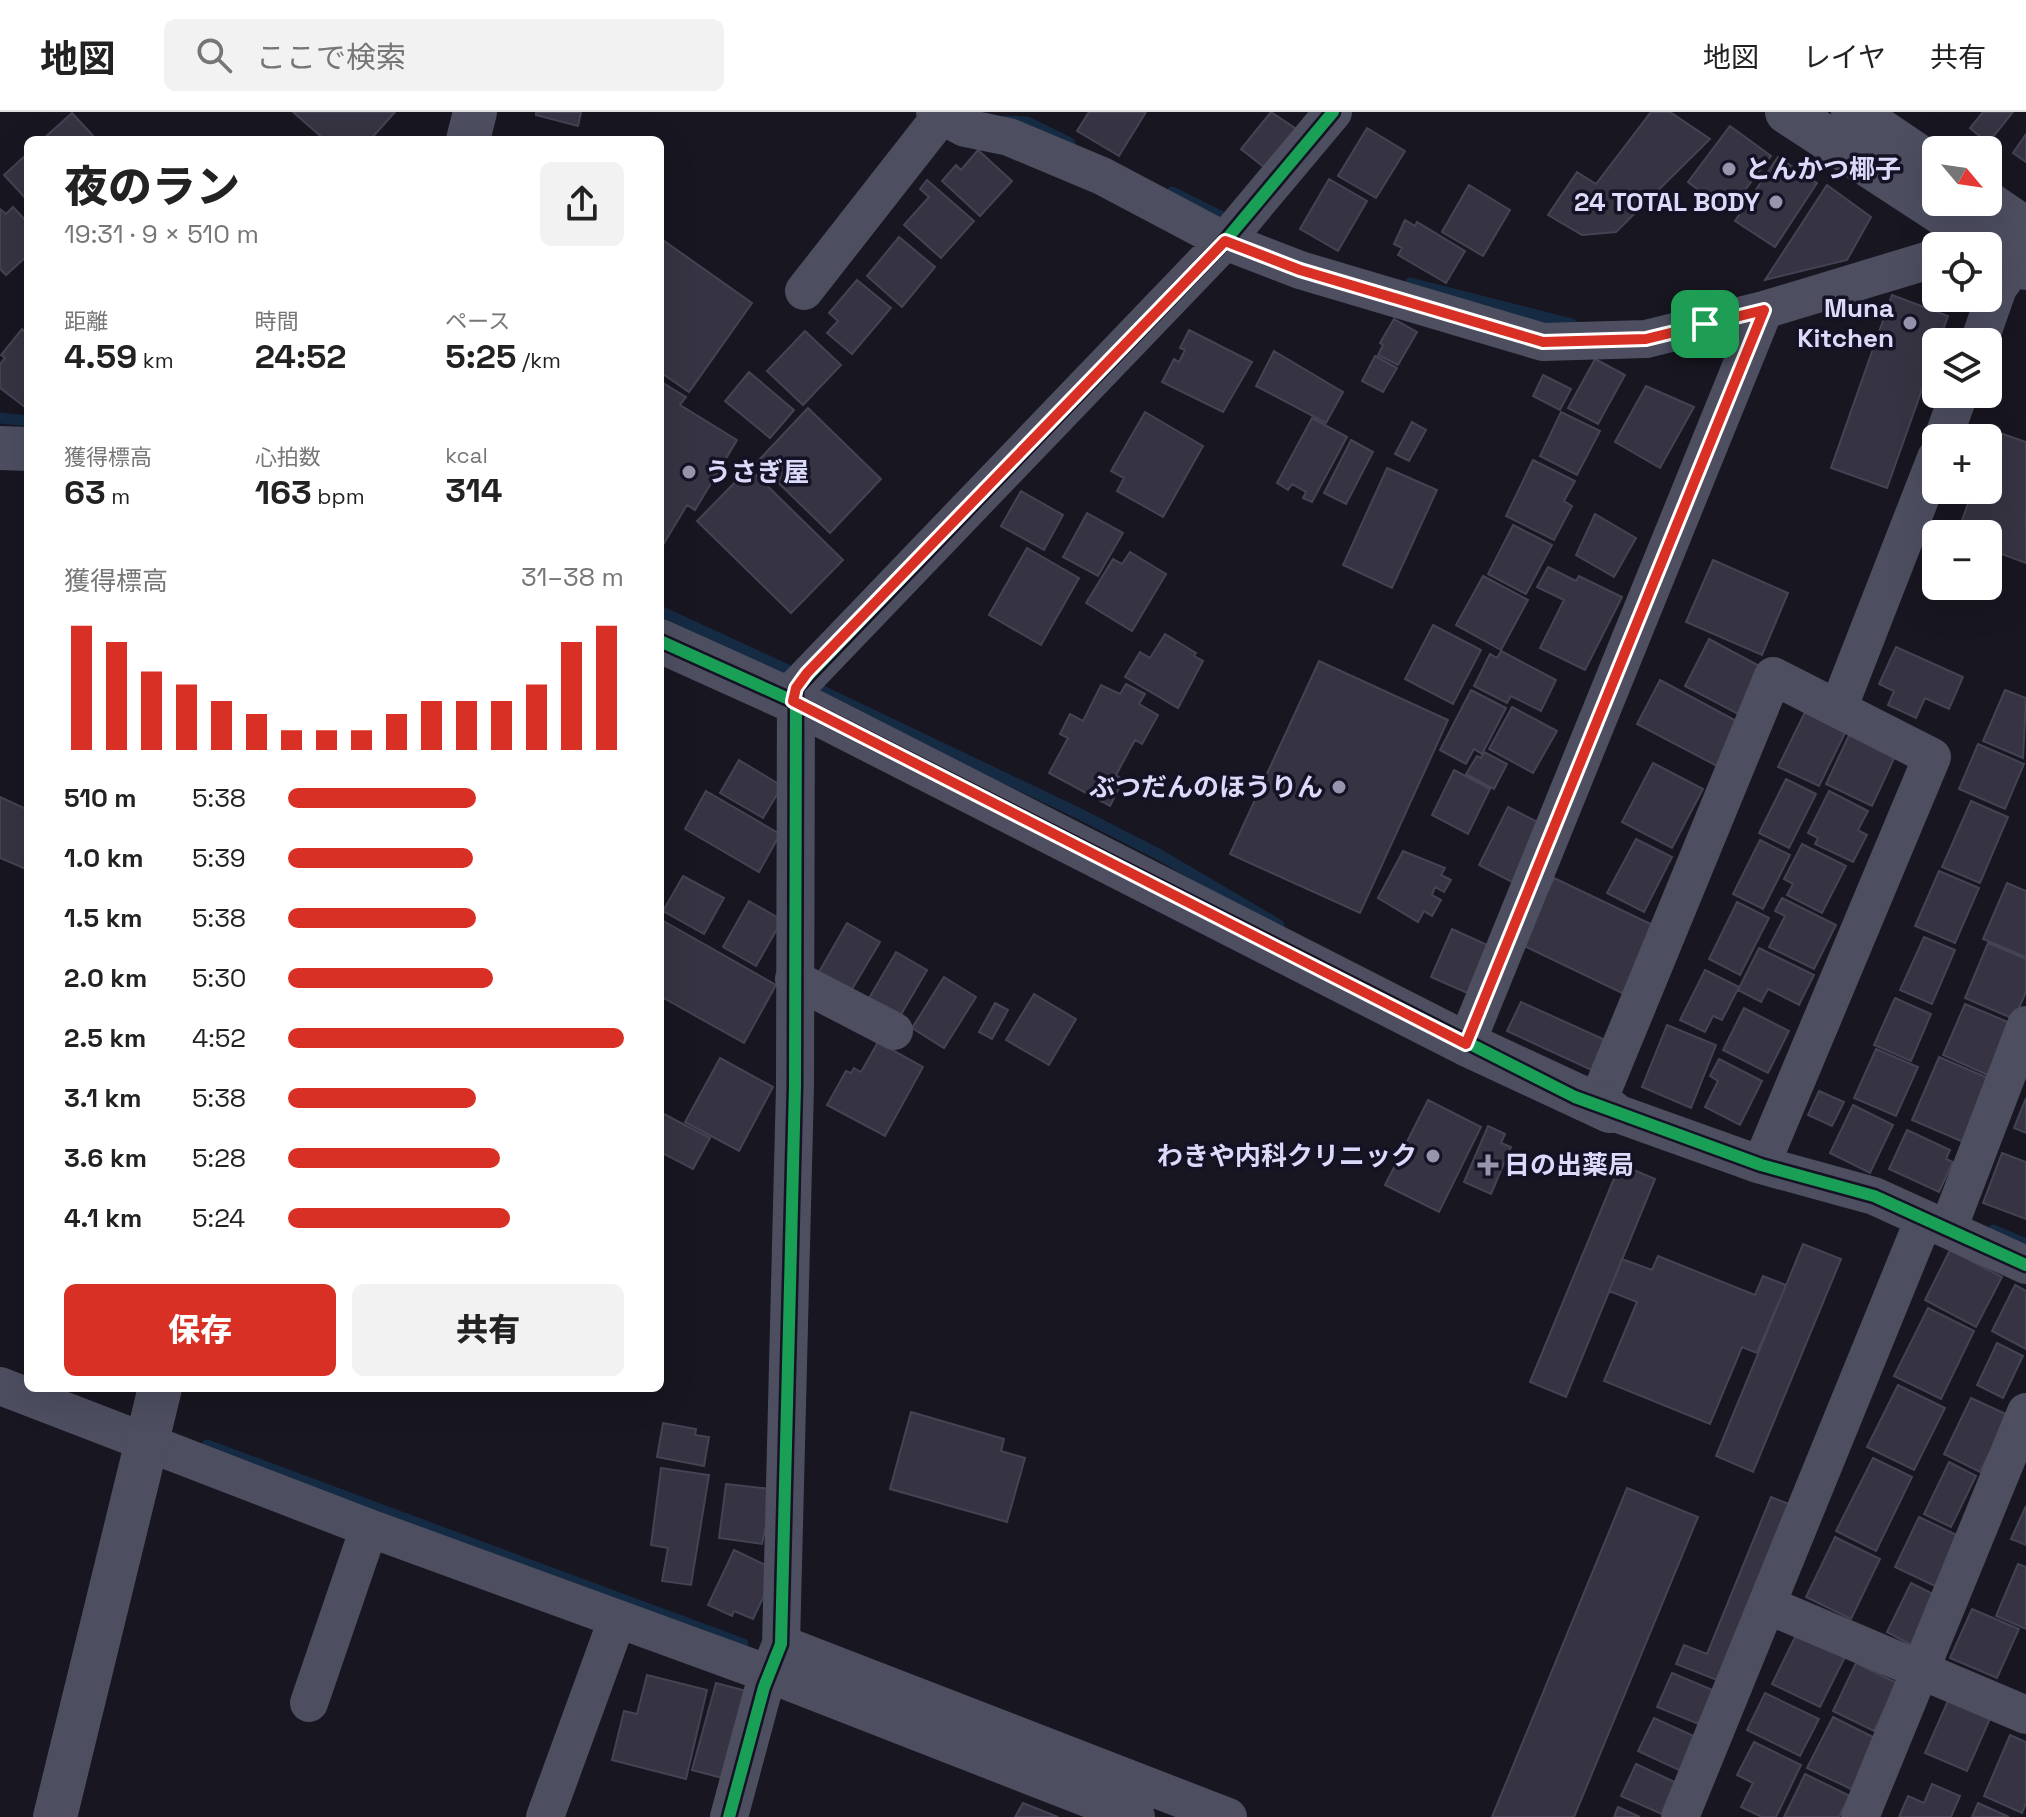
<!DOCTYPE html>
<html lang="ja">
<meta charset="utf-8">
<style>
:root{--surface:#fff;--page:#f2f2f2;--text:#222;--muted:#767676;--line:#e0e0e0;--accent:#d93025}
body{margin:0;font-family:"Space Grotesk","Noto Sans JP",sans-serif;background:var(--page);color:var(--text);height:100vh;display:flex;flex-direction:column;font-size:30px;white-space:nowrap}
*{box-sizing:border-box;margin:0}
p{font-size:26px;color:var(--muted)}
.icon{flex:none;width:44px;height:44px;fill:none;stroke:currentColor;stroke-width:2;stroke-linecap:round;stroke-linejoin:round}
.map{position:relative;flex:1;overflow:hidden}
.drawer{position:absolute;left:24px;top:24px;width:640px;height:1256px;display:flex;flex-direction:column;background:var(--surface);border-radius:12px;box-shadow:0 8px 32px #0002}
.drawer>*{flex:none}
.needle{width:52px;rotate:119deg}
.fabs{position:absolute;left:1922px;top:24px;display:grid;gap:16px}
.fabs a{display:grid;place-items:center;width:80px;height:80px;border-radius:12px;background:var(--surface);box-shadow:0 8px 32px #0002;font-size:40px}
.pin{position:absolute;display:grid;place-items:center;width:68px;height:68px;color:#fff;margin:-34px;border-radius:16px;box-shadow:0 4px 12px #0006}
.round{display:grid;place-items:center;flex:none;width:84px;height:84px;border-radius:12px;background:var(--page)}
.overview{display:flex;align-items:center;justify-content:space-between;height:136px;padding:0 40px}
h1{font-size:44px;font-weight:800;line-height:60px}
.metrics{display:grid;grid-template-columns:repeat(3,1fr);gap:12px;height:136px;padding:8px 40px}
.metrics div{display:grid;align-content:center}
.metrics b{font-size:34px;font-weight:800}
.metrics small{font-size:22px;font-weight:400}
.metrics p{font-size:22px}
.chart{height:224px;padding:16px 40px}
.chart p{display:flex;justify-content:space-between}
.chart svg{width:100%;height:144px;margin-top:8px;stroke:var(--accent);stroke-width:6}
.button{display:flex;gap:16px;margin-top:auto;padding:16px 40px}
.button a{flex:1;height:92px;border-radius:12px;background:var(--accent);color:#fff;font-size:32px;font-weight:800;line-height:92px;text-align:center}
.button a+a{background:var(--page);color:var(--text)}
ul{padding:0 40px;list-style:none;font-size:26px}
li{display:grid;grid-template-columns:128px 96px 1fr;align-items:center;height:60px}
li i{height:20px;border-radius:10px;background:var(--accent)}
header{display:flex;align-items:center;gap:48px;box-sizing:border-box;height:112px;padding:0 40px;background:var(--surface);border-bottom:2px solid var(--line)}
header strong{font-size:38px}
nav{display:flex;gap:44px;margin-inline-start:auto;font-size:28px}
.search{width:560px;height:72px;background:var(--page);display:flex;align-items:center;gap:20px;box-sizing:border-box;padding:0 28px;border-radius:12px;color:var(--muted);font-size:30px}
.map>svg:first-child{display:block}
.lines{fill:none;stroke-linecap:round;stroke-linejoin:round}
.stream{stroke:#152a43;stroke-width:11}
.building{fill:#363442;stroke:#444353;stroke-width:2}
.minor{stroke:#4d4e60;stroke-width:38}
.tertiary{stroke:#4d4e60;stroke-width:44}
.cycleway-casing{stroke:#141224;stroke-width:17}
.cycleway{stroke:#1a9f57;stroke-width:12}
.route-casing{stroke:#fff;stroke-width:16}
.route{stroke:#d93025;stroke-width:10}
.poi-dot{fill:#9795ae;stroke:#141224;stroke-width:3}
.labels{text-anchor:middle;stroke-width:7;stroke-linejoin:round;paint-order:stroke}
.poi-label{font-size:26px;font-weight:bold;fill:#dbdafa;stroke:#141224;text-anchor:end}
</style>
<header>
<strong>地図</strong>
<div class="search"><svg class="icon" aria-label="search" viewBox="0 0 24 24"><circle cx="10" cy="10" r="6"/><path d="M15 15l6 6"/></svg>ここで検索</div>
<nav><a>地図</a><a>レイヤ</a><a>共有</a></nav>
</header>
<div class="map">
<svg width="2026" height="1705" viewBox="0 0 2026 1705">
<rect width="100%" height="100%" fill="#181620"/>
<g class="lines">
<path class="stream" d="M1005,9L1027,10L1070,31
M1172,80L1232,110
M1410,171L1572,212
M0,306L28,309
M660,499L790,559
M818,577L1076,700L1160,743L1279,813
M1993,1118L2026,1132
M207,1333L743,1532"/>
</g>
<path class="building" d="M293,0H395L370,28H325Z
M536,0H581L578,14L536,3Z
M1089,0H1146L1119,44L1077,19Z
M1271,0L1301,20L1269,59L1241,37Z
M1651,0H1670L1710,27L1616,120L1582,123L1548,103L1577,60L1596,72Z
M1983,0H2013L1988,31L1970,16Z
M72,1L97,28H42Z
M1730,14L1771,44L1728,100L1688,70Z
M1367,16L1405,39L1376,86L1338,64Z
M2026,22V50L2013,41Z
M978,38L1012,69L980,104L942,69L956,53L961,58Z
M28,41V89L4,63Z
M1778,45L1817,71L1775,135L1735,109Z
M1329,67L1367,89L1338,139L1300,117Z
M927,68L974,109L941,146L904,113L929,85L920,77Z
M1469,73L1510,98L1483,144L1442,120Z
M1827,73L1871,105L1847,148L1765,168Z
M13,95L28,111V143L6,163L0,157V97L6,102Z
M1405,108L1415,114L1417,110L1465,139L1446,171L1398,143L1402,136L1394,132Z
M899,125L935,155L902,195L867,164Z
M660,126L752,191L689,280L660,260Z
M857,168L891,196L852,242L827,221L838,209L829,201Z
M1892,183L1948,204L1887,376L1831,356Z
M1394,207L1417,220L1398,253L1378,243L1383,233L1380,231Z
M22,217L28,222L25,295L0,276V252L5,246L1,243Z
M1189,218L1252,250L1223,300L1162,270L1174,247L1179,250L1185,238L1180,236Z
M805,219L841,253L803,293L767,259Z
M1274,239L1343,280L1326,311L1256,274Z
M1375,244L1397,256L1383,280L1362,269Z
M1595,247L1625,263L1598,312L1568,296Z
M749,260L794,298L770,326L725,289Z
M1543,263L1571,277L1560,298L1533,284Z
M660,269L686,285L680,293L737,328L695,398L687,393L660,438Z
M1646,274L1694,295L1660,356L1615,330Z
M808,296L881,367L830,421L757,350Z
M1145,300L1203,334L1163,405L1117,379L1124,366L1111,359Z
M1561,300L1600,319L1577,363L1540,344Z
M1312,306L1347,325L1312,390L1303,386L1306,380L1292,372L1288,378L1277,371Z
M1412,310L1426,318L1409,349L1395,342Z
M1961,312L1983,320L1981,326H1956Z
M1994,319L2026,330V451L1988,437V422H1957L1973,378H1988V336Z
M1351,328L1373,340L1346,392L1324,381Z
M1533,348L1575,369L1564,389L1572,394L1554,428L1506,404Z
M749,356L843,448L791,501L697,409Z
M1387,356L1437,378L1392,476L1343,453Z
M1938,378H1962L1959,386Z
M1021,379L1063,403L1044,438L1001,414Z
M1087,401L1123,421L1098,464L1063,445Z
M1595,402L1636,426L1614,465L1576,443Z
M1513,413L1552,433L1526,482L1488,462Z
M1027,436L1079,466L1041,533L989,503Z
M1130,440L1166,462L1132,519L1086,491L1113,447L1122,452Z
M1713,448L1788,481L1762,543L1686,510Z
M1548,455L1576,469L1579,464L1622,485L1585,558L1540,536L1564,488L1537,475Z
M1483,464L1528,488L1501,538L1456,513Z
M1433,513L1481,538L1453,592L1405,567Z
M1165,522L1196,541L1194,544L1203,549L1178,596L1125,565L1140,540L1150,546Z
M1709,527L1763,556L1738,602L1685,574Z
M1896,535L1963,565L1949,597L1925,586L1916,606L1888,593L1894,579L1879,572Z
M1501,539L1556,568L1541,599L1511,584L1507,591L1474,574L1490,542L1497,546Z
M1319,549L1448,608L1360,801L1230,742Z
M1660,568L1740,611L1717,654L1637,612Z
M1126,572L1145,582L1139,592L1158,603L1142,632L1135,628L1116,663L1123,668L1110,694L1049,661L1068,626L1060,622L1070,602L1083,609L1101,573L1120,582Z
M1471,578L1506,596L1482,642L1474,637L1466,652L1440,638Z
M2005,578L2026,586L2023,646L1983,629Z
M1512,595L1557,619L1533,661L1489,637Z
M1806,598L1847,617L1819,674L1778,655Z
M1851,619L1897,640L1872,694L1826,672Z
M1978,632L2024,652L2005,697L1959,677Z
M1484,640L1507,652L1494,677L1466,662L1477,644L1481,646Z
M739,648L782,674L763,706L720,681Z
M1653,651L1703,677L1672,736L1622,710Z
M1454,658L1490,677L1468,722L1432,703Z
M1786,667L1816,682L1789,736L1759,721Z
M706,679L780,722L759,760L685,717Z
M1829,679L1868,699L1858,718L1867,723L1853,750L1815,732L1818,726L1808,721Z
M0,685L28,698V758L0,746Z
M1971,689L2008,705L1980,771L1942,755Z
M1508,695L1547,715L1518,773L1479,753Z
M1636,727L1672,745L1644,800L1607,781Z
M1760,728L1790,743L1763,797L1733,782Z
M1802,732L1846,754L1822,801L1787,783L1793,772L1784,767Z
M1403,739L1445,756L1441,763L1451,768L1444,780L1435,775L1432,783L1441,788L1432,804L1424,799L1418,810L1378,786Z
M1939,759L1979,776L1955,831L1915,814Z
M683,764L724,786L704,822L663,799Z
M1554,766L1657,815L1624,882L1522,833Z
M2007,771L2026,779V845L1983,827Z
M1782,786L1836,813L1814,857L1769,835L1785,804L1775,799Z
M749,789L782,808L756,854L723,835Z
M1737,790L1769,806L1740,863L1709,847Z
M660,807L776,873L744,931L660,884Z
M847,811L880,830L851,879L819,860Z
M1452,817L1494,836L1474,884L1431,865Z
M1924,825L1955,838L1932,892L1900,878Z
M1988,831L2026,847V880L2014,907L1965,886Z
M1759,836L1814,863L1799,893L1768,877L1761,890L1738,878Z
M896,840L927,858L899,906L868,888Z
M1705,858L1739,875L1722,908L1713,904L1705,920L1680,908Z
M944,865L976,885L944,936L912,916Z
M1034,882L1076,907L1049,953L1006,928Z
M1895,886L1931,902L1911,949L1874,933Z
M1521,890L1612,931L1598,961L1507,919Z
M995,891L1008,898L992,927L979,920Z
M1965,892L2015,913L1992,965L1943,943Z
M1744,896L1789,919L1768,961L1723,938Z
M1667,913L1716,933L1691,996L1642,975Z
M878,930L923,955L885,1024L827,993L846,959L851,961L854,956L861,960Z
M1876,937L1918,955L1896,1004L1854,986Z
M1939,945L1995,969L1968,1032L1912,1008Z
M720,946L773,975L739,1039L685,1010Z
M1719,947L1762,969L1740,1013L1705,995L1718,969L1710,964Z
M1819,979L1844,990L1832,1014L1808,1003Z
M2026,986V1021L2014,1016Z
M1428,988L1481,1015L1439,1100L1385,1073Z
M1853,993L1893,1013L1870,1061L1830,1041Z
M660,1000L710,1026L693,1057L660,1040Z
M1488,1014L1505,1022L1501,1031L1511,1035L1491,1082L1464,1070Z
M1907,1018L1950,1038L1946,1047L1953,1050L1939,1080L1889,1057Z
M2002,1041L2026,1050V1107L1983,1091Z
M1620,1052L1655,1067L1566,1285L1530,1270Z
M1803,1132L1841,1147L1753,1360L1716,1344Z
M1950,1138L2002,1165L1976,1215L1925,1188Z
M1658,1144L1755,1183L1763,1164L1786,1173L1757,1241L1742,1235L1710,1312L1604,1269L1637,1190L1609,1179L1622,1147L1652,1158Z
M2015,1173L2026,1179V1237L1992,1219Z
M1928,1196L1974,1219L1941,1287L1894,1264Z
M1997,1231L2023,1244L2003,1286L1977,1273Z
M1898,1273L1945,1296L1914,1358L1867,1335Z
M1971,1286L2008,1303L1980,1360L1944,1342Z
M911,1300L1004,1327L1001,1339L1025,1346L1007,1410L890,1377Z
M663,1311L696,1317L695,1323L709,1325L704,1354L657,1345Z
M1873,1346L1912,1365L1876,1439L1836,1419Z
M1949,1350L1976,1364L1951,1415L1924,1402Z
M661,1356L709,1363L691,1473L662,1469L668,1436L651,1433Z
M726,1372L770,1377L769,1418H765L762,1432L719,1426Z
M1627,1376L1698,1405L1574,1705H1492Z
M1771,1385L1794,1394L1722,1570L1676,1552L1684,1533L1707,1542Z
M2026,1394V1433L2011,1427Z
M1919,1405L1963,1426L1939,1476L1895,1455Z
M1835,1425L1880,1447L1851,1507L1806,1485Z
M734,1438L776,1458L753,1507L734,1499L732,1504L708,1493Z
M2018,1452L2026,1455V1517L1996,1504Z
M1911,1471L1939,1485L1915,1535L1887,1520Z
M1972,1497L2019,1517L1997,1566L1950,1546Z
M1800,1515L1848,1539L1820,1595L1772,1572Z
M1856,1551L1897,1571L1874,1619L1833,1599Z
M1672,1561L1715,1579L1701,1613L1657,1595Z
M647,1563L707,1578L686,1667L612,1648L624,1599L637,1602Z
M716,1571L750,1580L726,1667L692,1658Z
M1765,1581L1819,1607L1800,1644L1747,1618Z
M1950,1584L1992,1602L1967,1659L1925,1641Z
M1833,1605L1877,1627L1853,1678L1807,1656Z
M1654,1606L1698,1626L1683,1660L1638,1639Z
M2010,1623L2026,1630V1691L2022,1701L1984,1684Z
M1754,1630L1801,1653L1776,1705H1762L1741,1695L1753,1671L1737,1663Z
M1636,1652L1679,1672L1664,1703L1621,1684Z
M1805,1662L1850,1684L1839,1705H1784Z
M1932,1672L1960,1684L1951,1705H1899L1908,1684L1924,1691Z
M1023,1691L1058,1705H1015Z
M1978,1691L2009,1705H1972Z
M1618,1695L1640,1705H1614Z"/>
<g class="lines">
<path class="minor" d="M935,0L965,16L1009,25L1102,64L1225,129L1300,158L1543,230L1646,227L1764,198L1936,146
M804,179L941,4
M1979,230L1998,176L2026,137
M1943,326L1959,282
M1838,597L1936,346
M794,867L894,919
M1466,932L1764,198
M1596,994L1773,564L1932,645L1761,1053
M1610,999L1761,1053L1874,1084L2026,1153
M1948,1117L2026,913
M0,1274L369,1416L769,1562L1136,1705
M1767,1493L2026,1603
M781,1532L1228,1705
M309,1591L369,1416
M545,1705L617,1508
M729,1705L764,1575L781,1532L795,974L796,576L1225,129L1333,0
M1680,1705L1924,1107
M1860,1705L2026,1300"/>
<path class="tertiary" d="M1787,0L2026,156
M1853,0L1936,56
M468,28L475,0
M1986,90L2026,117
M0,336L28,337
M660,529L793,589L1466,932L1610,999
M55,1705L160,1276"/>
<g class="cycleway-casing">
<path id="cycleway" d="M660,529L793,589L1575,985L1761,1053L1874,1084L2026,1153
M729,1705L764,1575L781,1532L795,974L796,576L1225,129L1333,0"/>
</g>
<use href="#cycleway" class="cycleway"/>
</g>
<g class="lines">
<g class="route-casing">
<path id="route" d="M1225,129L1300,158L1543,230L1646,227L1764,198L1466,932L793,589L796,576L807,561Z"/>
</g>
<use href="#route" class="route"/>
</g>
<g class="poi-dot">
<circle cx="1729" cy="57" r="8"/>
<circle cx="1776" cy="90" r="8"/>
<circle cx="1910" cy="211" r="8"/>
<circle cx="689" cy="360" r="8"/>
<circle cx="1339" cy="675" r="8"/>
<circle cx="1433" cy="1044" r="8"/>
<path d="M1484 1041h8v8h8v8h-8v8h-8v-8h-8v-8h8z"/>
</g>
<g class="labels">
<g class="poi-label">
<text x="1745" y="66" text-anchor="start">とんかつ椰子</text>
<text x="1760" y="99">24 TOTAL BODY</text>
<text x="1894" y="205">Muna<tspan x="1894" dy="30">Kitchen</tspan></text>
<text x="705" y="369" text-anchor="start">うさぎ屋</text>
<text x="1323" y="684">ぶつだんのほうりん</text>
<text x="1417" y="1053">わきや内科クリニック</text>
<text x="1504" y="1062" text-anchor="start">日の出薬局</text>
</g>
</g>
</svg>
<div class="fabs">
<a><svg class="needle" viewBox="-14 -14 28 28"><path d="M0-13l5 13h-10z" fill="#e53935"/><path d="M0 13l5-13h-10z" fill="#767676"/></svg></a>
<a><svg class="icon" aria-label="locate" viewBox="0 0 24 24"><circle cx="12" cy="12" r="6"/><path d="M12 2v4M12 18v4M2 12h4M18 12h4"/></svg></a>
<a><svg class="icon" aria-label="layers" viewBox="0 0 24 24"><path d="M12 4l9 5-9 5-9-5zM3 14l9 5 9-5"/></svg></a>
<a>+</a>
<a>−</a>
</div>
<div class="pin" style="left:1705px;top:212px;background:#1e9e55"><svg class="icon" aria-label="arrive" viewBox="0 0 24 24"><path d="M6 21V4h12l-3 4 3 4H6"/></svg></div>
<section class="drawer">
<div class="overview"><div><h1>夜のラン</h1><p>19:31 · 9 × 510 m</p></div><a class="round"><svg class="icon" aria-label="share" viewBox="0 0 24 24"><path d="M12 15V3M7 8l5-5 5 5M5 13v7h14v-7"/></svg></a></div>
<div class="metrics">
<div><p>距離</p><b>4.59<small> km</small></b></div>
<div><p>時間</p><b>24:52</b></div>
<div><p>ペース</p><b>5:25<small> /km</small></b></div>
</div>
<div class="metrics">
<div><p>獲得標高</p><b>63<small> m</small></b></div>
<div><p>心拍数</p><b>163<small> bpm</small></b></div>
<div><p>kcal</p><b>314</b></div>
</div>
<div class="chart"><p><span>獲得標高</span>31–38 m</p>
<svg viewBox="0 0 160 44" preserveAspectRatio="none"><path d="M5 44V6M15 44V11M25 44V20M35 44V24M45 44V29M55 44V33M65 44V38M75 44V38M85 44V38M95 44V33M105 44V29M115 44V29M125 44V29M135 44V24M145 44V11M155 44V6"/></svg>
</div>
<ul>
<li><b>510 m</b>5:38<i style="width:56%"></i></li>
<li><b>1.0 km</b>5:39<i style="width:55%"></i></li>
<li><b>1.5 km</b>5:38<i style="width:56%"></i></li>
<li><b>2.0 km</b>5:30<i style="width:61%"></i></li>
<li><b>2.5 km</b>4:52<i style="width:100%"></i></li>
<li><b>3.1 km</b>5:38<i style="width:56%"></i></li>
<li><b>3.6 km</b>5:28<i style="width:63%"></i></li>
<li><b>4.1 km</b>5:24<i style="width:66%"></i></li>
</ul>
<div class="button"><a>保存</a><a>共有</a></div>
</section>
</div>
